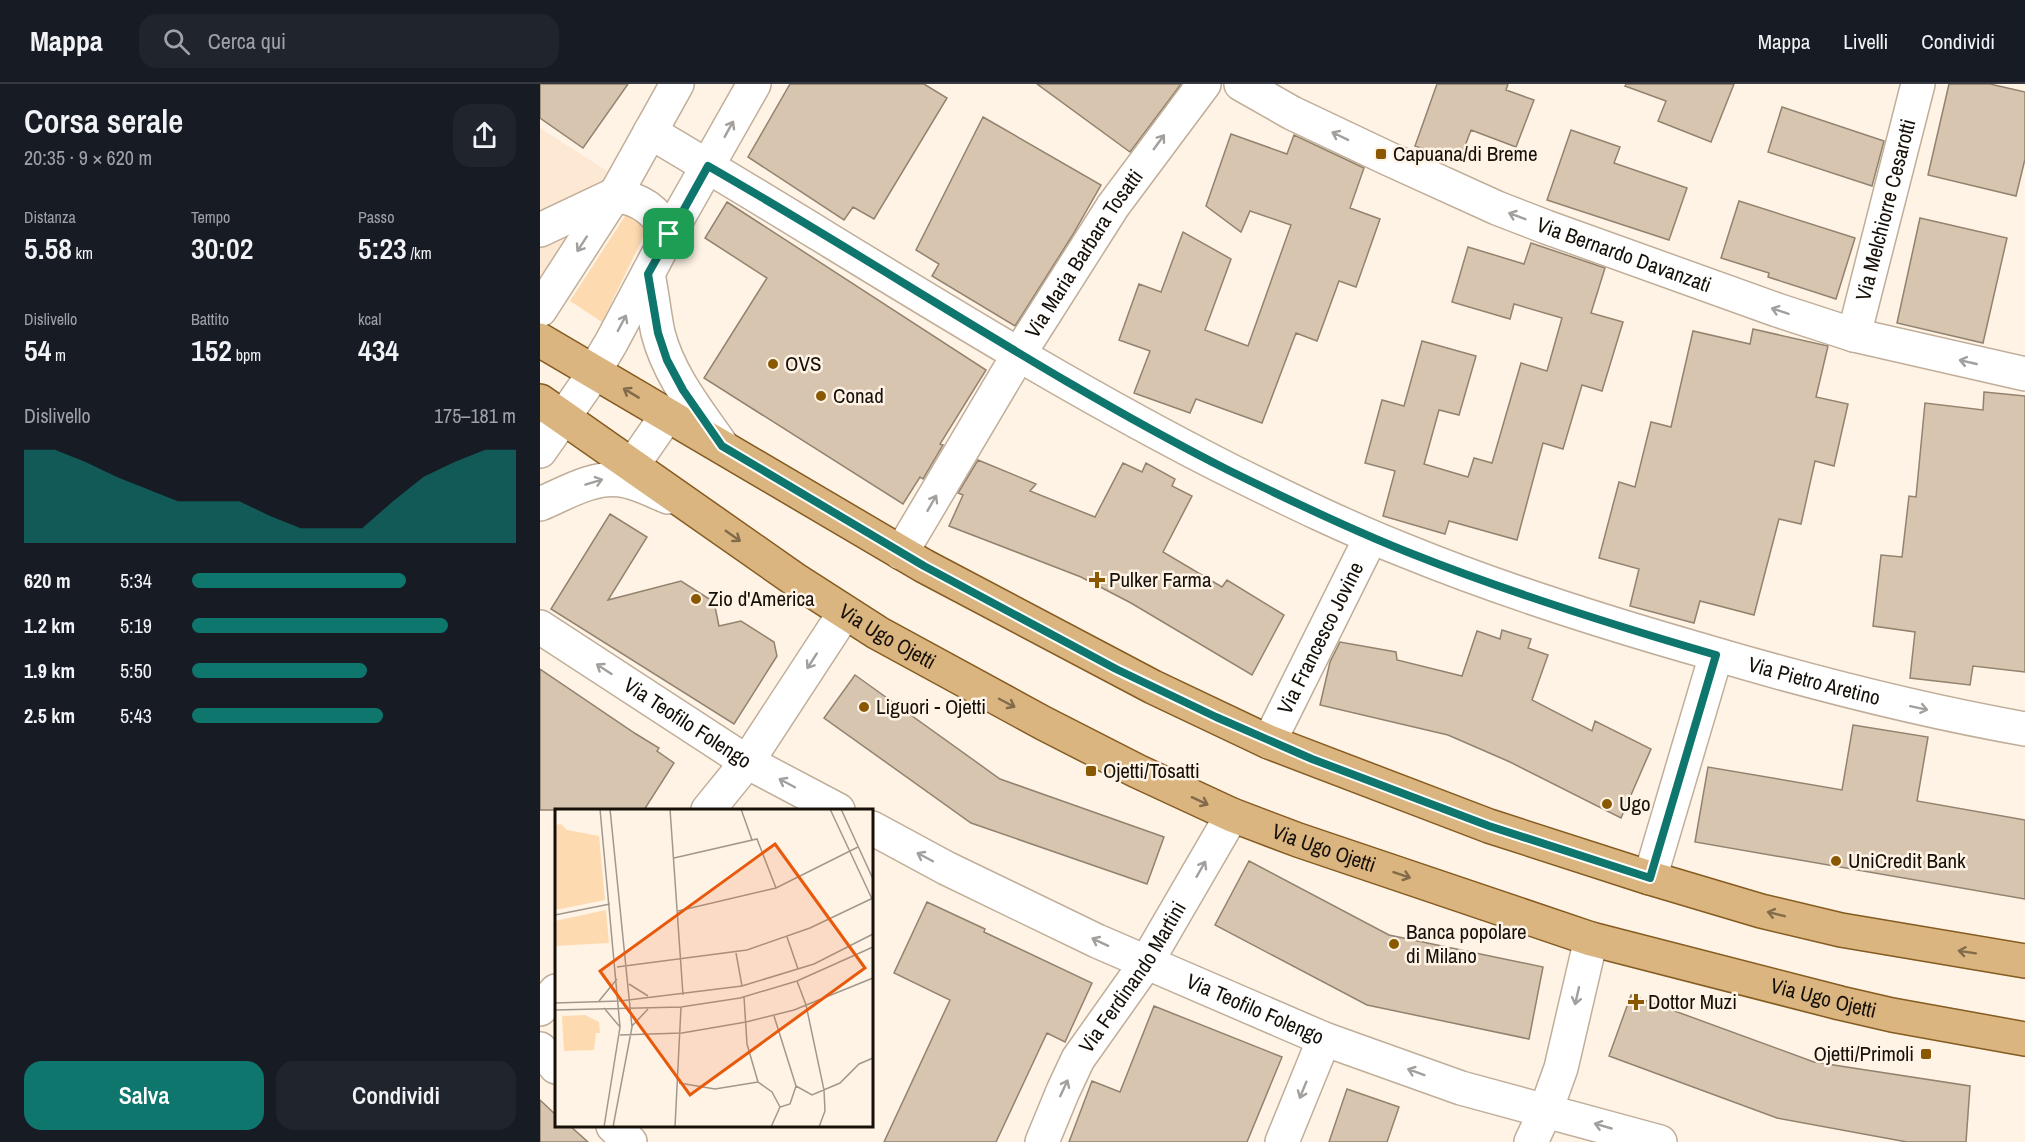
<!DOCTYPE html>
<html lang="it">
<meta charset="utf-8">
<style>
:root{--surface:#171b24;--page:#20242c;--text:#f1f3f6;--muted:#9ea1a6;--line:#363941;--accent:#0f766e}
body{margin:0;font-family:"Archivo Narrow",sans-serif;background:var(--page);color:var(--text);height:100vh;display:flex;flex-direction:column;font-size:22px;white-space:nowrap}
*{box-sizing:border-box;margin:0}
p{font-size:20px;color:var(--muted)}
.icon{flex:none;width:33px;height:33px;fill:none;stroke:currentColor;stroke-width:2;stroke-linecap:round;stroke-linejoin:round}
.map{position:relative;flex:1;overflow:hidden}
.sheet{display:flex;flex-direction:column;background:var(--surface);width:540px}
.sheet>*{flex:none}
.pin{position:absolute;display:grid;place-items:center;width:51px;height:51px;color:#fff;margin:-26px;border-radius:12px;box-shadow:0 3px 9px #0006}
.round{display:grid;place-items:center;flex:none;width:63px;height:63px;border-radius:18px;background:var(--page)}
.head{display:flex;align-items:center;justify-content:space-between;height:102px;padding:0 24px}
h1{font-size:33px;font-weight:600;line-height:45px}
.metrics{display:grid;grid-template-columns:repeat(3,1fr);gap:9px;height:102px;padding:6px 24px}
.metrics div{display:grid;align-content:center}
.metrics b{font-size:30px;font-weight:600}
.metrics small{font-size:16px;font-weight:400}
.metrics p{font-size:16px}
.chart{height:168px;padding:12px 24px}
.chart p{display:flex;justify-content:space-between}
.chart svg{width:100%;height:108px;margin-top:6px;fill:var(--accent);opacity:.7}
.primary-button{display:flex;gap:12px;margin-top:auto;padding:12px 24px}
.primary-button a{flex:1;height:69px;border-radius:18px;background:var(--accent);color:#fff;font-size:24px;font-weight:600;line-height:69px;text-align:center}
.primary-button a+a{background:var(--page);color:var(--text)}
ul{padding:0 24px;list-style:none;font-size:20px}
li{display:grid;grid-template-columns:96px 72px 1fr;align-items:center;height:45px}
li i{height:15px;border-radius:8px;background:var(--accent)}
header{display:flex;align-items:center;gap:36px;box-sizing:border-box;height:84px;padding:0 30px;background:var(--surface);border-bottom:2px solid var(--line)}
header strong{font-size:28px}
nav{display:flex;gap:33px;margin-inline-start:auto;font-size:21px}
.search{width:420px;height:54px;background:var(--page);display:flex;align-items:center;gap:15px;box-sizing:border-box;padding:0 21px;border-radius:18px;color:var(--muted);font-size:22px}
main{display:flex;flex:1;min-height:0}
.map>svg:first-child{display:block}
.built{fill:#fde9d3}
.green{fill:#fedab1}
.building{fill:#d7c5af;stroke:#93826e;stroke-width:1.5}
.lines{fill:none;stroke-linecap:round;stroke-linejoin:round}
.minor-casing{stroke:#c0ae99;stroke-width:36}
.major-casing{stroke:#855b20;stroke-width:36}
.minor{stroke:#fff;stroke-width:33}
.major{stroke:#dab580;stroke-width:33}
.oneway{stroke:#a29f9d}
.oneway2{stroke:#826b4a}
.route-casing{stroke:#fff;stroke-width:12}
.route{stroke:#0f766e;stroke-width:8}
.poi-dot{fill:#8b5802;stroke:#fef3e5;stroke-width:2}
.labels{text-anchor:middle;stroke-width:5;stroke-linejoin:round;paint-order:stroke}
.poi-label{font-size:21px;fill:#161009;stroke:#fef3e5;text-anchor:start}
.street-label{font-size:21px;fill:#161009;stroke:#fef3e5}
.inset-road{fill:none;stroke:#a1988d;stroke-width:1.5}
.view{fill:#e8590c;fill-opacity:0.15;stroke:#e8590c;stroke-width:3}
.inset-edge{fill:none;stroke:#161009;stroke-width:3}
</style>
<header>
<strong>Mappa</strong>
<div class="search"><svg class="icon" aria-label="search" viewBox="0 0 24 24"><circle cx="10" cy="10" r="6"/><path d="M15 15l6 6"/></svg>Cerca qui</div>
<nav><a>Mappa</a><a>Livelli</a><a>Condividi</a></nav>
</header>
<main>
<section class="sheet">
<div class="head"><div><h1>Corsa serale</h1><p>20:35 · 9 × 620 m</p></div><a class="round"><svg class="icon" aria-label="share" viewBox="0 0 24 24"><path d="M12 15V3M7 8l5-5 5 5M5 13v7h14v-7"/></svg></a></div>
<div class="metrics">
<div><p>Distanza</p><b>5.58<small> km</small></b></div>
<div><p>Tempo</p><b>30:02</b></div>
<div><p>Passo</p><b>5:23<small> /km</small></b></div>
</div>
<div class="metrics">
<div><p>Dislivello</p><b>54<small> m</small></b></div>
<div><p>Battito</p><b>152<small> bpm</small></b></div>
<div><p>kcal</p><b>434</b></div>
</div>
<div class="chart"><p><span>Dislivello</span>175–181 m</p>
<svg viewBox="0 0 160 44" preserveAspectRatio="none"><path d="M0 44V6L10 6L20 11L30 17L40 22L50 27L60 27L70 27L80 33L90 38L100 38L110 38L120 27L130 17L140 11L150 6L160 6V44z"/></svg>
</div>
<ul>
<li><b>620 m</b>5:34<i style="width:66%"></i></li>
<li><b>1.2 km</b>5:19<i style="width:79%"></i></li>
<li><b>1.9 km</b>5:50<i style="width:54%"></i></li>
<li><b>2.5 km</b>5:43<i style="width:59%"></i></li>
</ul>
<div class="primary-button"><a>Salva</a><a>Condividi</a></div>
</section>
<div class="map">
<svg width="1485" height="1058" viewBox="0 0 1485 1058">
<rect width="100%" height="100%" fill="#fef3e5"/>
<path class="built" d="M0,44L75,92L0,207Z"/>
<path class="green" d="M90,129L108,143L62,238L30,217L85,132Z"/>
<path class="building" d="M0,0H88L43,64L0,34Z
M250,0H384L407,14L334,135L313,123L304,136L208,73Z
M497,0H641L590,68Z
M897,0H968L966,6L994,16L976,63L931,46L919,78L875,62Z
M1086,0H1194L1171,58L1118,37L1126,17L1085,2Z
M1409,0H1450L1485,8V75L1476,112L1388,91Z
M1242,23L1344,57L1332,102L1228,68Z
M443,33L561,101L532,152L475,242L392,192L399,180L376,166Z
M1031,46L1080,63L1074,79L1147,104L1129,156L1007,116Z
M691,50L747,70L754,51L824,84L810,124L840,135L816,203L799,197L777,257L756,249L722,339L656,315L650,329L594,309L610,267L579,256L599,200L621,208L643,148L691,175L665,246L708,262L751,141L710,127L701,148L666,122Z
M1199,117L1315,154L1296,215L1228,193L1229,189L1181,174Z
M187,118L446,286L400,360L403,361L383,395L380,393L363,420L164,294L227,194L165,154Z
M1380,134L1467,154L1443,259L1357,239Z
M991,159L1065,184L1051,229L1083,238L1062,307L1042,301L1023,365L1003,359L977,456L909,437L905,450L843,432L855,387L825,379L842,316L864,322L882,257L936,272L919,331L899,326L884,380L928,393L934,374L952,379L981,279L1007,287L1022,234L974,220L970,235L912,218L928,163L984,180Z
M1213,245L1288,262L1276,313L1308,320L1294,382L1275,377L1261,440L1239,435L1214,531L1160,517L1154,539L1090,522L1099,485L1059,474L1079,398L1095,403L1111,338L1131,343L1153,247L1210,260Z
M1444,308L1485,312V588L1433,582L1430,601L1370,594L1375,548L1333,542L1341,471L1362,473L1369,412L1376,413L1385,319L1443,326Z
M438,376L496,400L490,407L555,433L583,379L602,388L606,379L635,395L632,402L652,412L623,468L682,503L687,496L744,531L712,591L591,519L541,493L409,442L423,411L418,409Z
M70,430L107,453L68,516L141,497L174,518L179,542L201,537L234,558L237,572L194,640L11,525Z
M962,546L991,555L988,564L1008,571L992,616L1052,647L1055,637L1111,665L1081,734L970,678L908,651L780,621L790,578L800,558L856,568L857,576L922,592L937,547L960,555Z
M0,585L96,650L119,664L117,667L134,679L104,726H0Z
M315,591L460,695L624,753L607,800L431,739L284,634Z
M1313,641L1388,653L1377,717L1485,736V815L1155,758L1168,683L1302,706Z
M709,777L849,851L1003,883L989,955L827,921L675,841Z
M387,818L445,845L444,848L552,899L525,958L507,949L456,1058H344L410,916L354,889Z
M1091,911L1274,978L1430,1002L1426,1058H1367L1237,1034L1069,972Z
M614,922L742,973L707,1058H529L552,997L580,1008Z
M807,1005L859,1023L847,1058H789Z
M0,1016L16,1031V1041H29L48,1058H0Z"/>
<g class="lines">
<g class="minor-casing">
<g id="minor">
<path id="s1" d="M701,0L752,29L847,74L957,124L1006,143L1237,226L1314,251L1485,290"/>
<path id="s2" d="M110,48C304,162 492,287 693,388C750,416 807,444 866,467C964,507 1066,539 1168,568C1273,599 1378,626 1485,645"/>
<path d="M74,111C101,115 116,126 129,150"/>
<path d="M0,146L74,111"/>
<path d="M108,190C112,209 114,230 118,249C129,292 158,327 182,362"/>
<path d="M0,226L79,104L137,0"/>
<path id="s3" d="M1314,251L1378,0"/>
<path d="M0,367L46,301L71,259L129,150L214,0"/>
<path d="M92,382L128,330"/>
<path d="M0,420C24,410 53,392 80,396C96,398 113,407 128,413"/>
<path id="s4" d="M361,469L479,270L573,122L664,0"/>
<path id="s5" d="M0,543L207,678L298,726"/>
<path id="s6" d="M729,658L831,453"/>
<path d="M168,726L207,678L305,528"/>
<path id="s7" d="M332,744L406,784L557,857L784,955L921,1004L1120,1058"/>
<path d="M1110,794L1176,571"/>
<path d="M0,925L16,907"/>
<path d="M0,965L16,983"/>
<path d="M73,1042L90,1058"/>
<path id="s8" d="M502,1058L523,1007L538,975L606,879L692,731"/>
<path d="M742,1058L784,955"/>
<path d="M991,1058L1006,1026L1021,984L1051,855"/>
</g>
</g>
<g class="major-casing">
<g id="major">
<path d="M0,256L384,482L613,603L729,658L949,742L1110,794L1221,827L1301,846L1485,877"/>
<path id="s9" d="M0,317L257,497L338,549L503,639L597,687L692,731L758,756L1051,855L1300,919L1352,931L1485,955"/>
</g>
</g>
<use href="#minor" class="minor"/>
<use href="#major" class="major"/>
</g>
<defs><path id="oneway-shaft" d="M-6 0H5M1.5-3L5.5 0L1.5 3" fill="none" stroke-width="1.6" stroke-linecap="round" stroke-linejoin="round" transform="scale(1.5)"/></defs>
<g class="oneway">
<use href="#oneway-shaft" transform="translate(189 45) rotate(-61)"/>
<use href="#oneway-shaft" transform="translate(800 52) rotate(-154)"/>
<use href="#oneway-shaft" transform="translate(619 58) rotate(-54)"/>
<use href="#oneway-shaft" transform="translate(977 132) rotate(-159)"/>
<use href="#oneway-shaft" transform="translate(42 160) rotate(123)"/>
<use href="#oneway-shaft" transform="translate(1240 227) rotate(-162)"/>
<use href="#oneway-shaft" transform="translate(82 239) rotate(-62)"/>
<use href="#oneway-shaft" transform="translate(1428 278) rotate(-167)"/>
<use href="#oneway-shaft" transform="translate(54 398) rotate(-17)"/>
<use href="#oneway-shaft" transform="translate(392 419) rotate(-60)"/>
<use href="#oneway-shaft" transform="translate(272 577) rotate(123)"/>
<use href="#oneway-shaft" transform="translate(64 585) rotate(-147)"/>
<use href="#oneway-shaft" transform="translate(1379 624) rotate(12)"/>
<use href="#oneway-shaft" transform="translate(247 699) rotate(-152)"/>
<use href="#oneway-shaft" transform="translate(385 773) rotate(-152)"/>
<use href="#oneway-shaft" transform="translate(661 785) rotate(-60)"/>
<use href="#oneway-shaft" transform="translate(560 858) rotate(-155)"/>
<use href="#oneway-shaft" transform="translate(1037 912) rotate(103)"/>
<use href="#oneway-shaft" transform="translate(876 988) rotate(-160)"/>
<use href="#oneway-shaft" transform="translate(524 1004) rotate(-65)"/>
<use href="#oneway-shaft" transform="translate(763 1006) rotate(112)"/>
<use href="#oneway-shaft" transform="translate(1063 1042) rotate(-164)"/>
</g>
<g class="oneway2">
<use href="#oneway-shaft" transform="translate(91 309) rotate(-149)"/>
<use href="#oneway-shaft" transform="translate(193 452) rotate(35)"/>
<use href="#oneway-shaft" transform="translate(467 619) rotate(28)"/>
<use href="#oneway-shaft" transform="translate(660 717) rotate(25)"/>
<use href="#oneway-shaft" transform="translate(862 791) rotate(19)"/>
<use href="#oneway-shaft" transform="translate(1236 830) rotate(-166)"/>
<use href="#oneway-shaft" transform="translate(1427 868) rotate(-171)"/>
</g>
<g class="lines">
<g class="route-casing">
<path id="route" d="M168,82C343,182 510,296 690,387C749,416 809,445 870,469C970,509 1073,541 1176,571L1110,794L949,742L772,675L676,633L576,585L384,482L182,362L143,306L127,276L118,249L108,190Z"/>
</g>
<use href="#route" class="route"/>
</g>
<g class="poi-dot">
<rect x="835" y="64" width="12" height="12" rx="3"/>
<circle cx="233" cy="280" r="6"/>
<circle cx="281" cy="312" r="6"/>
<path d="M554 487h6v6h6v6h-6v6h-6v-6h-6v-6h6z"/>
<circle cx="156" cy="515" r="6"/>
<circle cx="324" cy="623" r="6"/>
<rect x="545" y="681" width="12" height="12" rx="3"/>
<circle cx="1067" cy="720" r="6"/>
<circle cx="1296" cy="777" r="6"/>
<circle cx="854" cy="860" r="6"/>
<path d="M1093 909h6v6h6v6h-6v6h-6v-6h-6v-6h6z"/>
<rect x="1380" y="964" width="12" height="12" rx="3"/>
</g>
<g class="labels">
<g class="poi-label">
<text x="853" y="77">Capuana/di Breme</text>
<text x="245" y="287">OVS</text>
<text x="293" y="319">Conad</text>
<text x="569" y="503">Pulker Farma</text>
<text x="168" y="522">Zio d'America</text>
<text x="336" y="630">Liguori - Ojetti</text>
<text x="563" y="694">Ojetti/Tosatti</text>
<text x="1079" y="727">Ugo</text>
<text x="1308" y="784">UniCredit Bank</text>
<text x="866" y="855">Banca popolare<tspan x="866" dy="24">di Milano</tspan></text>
<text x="1108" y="925">Dottor Muzi</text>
<text x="1374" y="977" text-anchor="end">Ojetti/Primoli</text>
</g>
<g class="street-label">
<text dy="7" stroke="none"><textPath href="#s3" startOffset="129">Via Melchiorre Cesarotti</textPath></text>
<text dy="7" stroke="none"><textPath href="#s4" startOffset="351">Via Maria Barbara Tosatti</textPath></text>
<text dy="7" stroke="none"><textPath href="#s1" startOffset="420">Via Bernardo Davanzati</textPath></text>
<text dy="7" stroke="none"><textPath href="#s9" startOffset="420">Via Ugo Ojetti</textPath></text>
<text dy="7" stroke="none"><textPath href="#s6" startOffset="116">Via Francesco Jovine</textPath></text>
<text dy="7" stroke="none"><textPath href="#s2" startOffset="1294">Via Pietro Aretino</textPath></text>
<text dy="7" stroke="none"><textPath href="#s5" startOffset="176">Via Teofilo Folengo</textPath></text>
<text dy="7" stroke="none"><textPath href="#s9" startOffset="906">Via Ugo Ojetti</textPath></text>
<text dy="7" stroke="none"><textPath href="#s8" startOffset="189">Via Ferdinando Martini</textPath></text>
<text dy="7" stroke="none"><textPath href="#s9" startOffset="1428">Via Ugo Ojetti</textPath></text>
<text dy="7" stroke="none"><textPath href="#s7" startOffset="424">Via Teofilo Folengo</textPath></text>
</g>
</g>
<g transform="translate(15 725)">
<rect width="318" height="318" fill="#fef3e5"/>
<path d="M6,15L12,21L44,27L50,91L0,101V16ZM51,101L54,134L0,137V112ZM30,206L44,213L45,224H41L39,241L9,242L7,207Z" fill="#fedab1"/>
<path class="inset-road" d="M29,0H59M45,0L65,218L49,318M55,0L77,218L58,318M115,0L128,186M186,0L197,31M275,0L318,92M286,0L318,70M119,49L202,30L221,79M123,102L221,79L303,38M0,106L55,95M232,128L243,160M181,144L187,177M62,158L192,141L255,119L318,89M242,172L251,196L269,281L270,302L264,318M74,175L93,187M189,188L192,235L203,273L217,283L225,298M44,192L62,170M0,194L65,192L187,177L259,155L318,125M49,199L65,218M0,201L126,198L185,189L242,172L318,138M77,217L93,200M65,226L127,224L191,213L239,201L318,169M124,274L160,280L203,273M241,277L257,286L285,274L304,255L318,249M120,318L126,198M216,318L225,298L235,295L241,277L219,207"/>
<path class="view" d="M220,35L310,159L135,286L45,162Z"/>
<rect width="318" height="318" class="inset-edge"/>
</g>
</svg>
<div class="pin" style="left:129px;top:150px;background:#1e9e55"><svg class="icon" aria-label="arrive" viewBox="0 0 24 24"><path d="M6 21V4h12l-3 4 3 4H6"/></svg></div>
</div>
</main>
